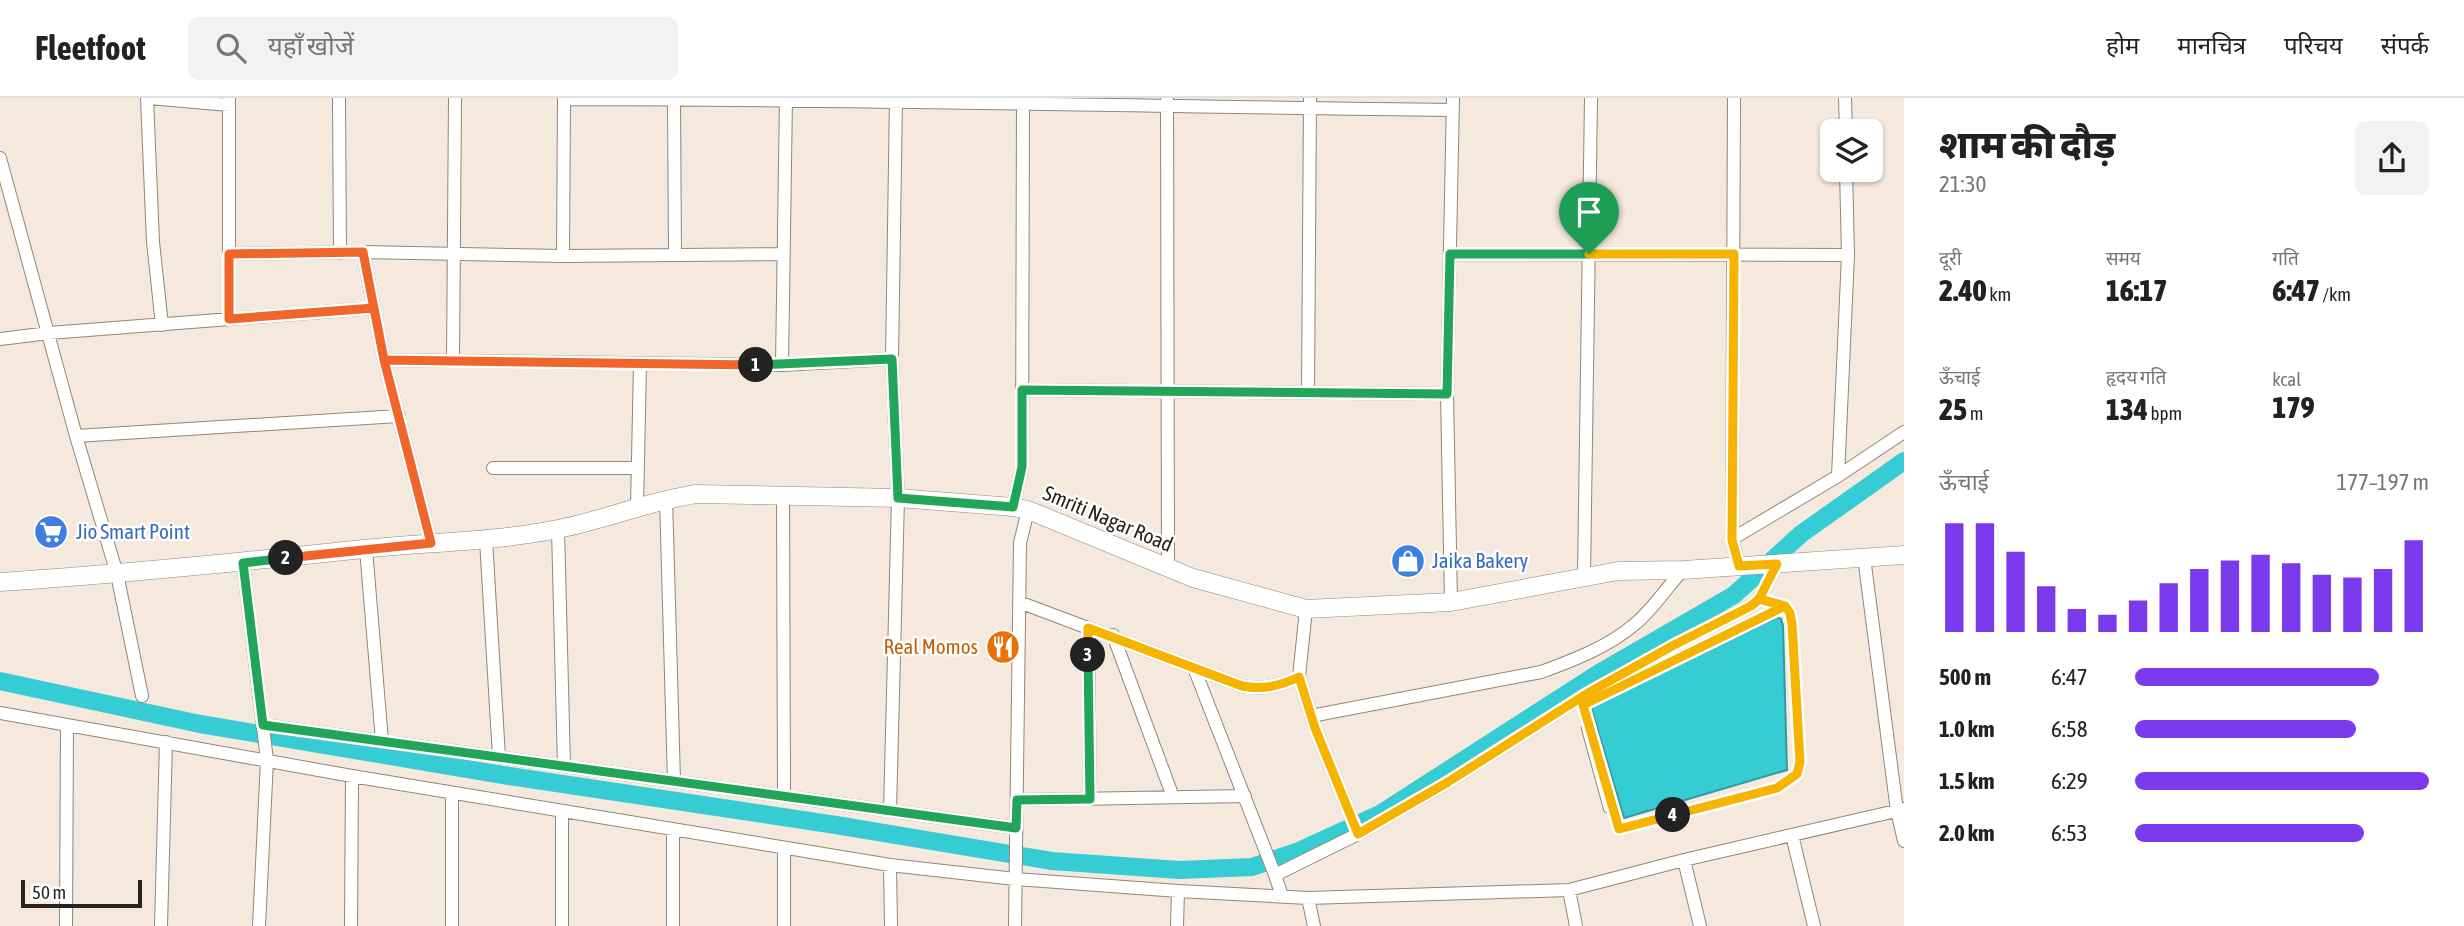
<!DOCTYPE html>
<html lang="hi">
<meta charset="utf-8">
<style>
:root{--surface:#fff;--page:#f2f2f2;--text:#222;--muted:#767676;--line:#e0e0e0;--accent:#7c3aed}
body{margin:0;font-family:"Asap Condensed","Noto Sans Devanagari",sans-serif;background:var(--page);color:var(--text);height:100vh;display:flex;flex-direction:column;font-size:26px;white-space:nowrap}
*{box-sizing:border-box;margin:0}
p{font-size:23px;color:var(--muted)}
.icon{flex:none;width:38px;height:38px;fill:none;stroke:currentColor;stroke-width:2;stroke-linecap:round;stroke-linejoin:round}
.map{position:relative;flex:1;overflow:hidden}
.side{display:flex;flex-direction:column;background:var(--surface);width:560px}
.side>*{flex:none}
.buttons{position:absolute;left:1820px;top:21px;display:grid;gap:14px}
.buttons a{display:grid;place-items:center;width:63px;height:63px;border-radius:10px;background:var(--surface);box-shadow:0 2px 5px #0004;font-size:35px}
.scale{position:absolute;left:21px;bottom:18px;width:121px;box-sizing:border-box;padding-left:7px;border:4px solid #28231f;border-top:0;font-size:19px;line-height:24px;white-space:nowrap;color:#28231f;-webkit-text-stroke:5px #fff;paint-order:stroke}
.pin{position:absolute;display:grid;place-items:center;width:60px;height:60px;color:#fff;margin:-72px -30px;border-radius:50% 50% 50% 0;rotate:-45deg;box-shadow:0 0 7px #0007}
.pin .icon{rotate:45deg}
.km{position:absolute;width:35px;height:35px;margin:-18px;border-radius:50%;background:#222;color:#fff;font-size:19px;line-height:35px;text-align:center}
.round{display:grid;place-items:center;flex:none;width:74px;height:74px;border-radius:10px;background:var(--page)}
.overview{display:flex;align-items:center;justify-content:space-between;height:119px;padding:0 35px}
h1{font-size:38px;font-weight:800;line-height:52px}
.stats{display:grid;grid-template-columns:repeat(3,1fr);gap:10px;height:119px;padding:7px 35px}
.stats div{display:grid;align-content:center}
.stats b{font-size:30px;font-weight:800}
.stats small{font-size:19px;font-weight:400}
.stats p{font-size:19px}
.chart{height:196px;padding:14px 35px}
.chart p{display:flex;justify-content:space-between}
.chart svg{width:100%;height:126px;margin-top:7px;stroke:var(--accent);stroke-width:6}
ul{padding:0 35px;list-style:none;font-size:23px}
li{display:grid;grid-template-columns:112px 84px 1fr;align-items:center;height:52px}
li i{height:18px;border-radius:9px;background:var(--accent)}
header{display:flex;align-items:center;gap:42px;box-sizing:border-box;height:98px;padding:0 35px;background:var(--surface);border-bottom:2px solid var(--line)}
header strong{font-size:33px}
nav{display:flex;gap:38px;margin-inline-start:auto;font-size:24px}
.search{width:490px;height:63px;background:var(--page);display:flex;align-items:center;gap:18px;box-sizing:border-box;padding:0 24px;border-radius:10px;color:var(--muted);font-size:26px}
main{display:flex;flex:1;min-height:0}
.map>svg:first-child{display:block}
.water{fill:#35ccd4;stroke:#31999e;stroke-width:2}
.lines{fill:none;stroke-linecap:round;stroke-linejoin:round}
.canal{stroke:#35ccd4;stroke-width:18}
.service-casing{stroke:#92867b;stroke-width:8}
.pedestrian-casing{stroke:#92867b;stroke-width:11}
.minor-casing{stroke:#92867b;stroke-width:14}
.secondary-casing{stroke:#92867b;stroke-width:19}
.service{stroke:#fff;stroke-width:6}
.pedestrian{stroke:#fff;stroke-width:10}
.minor{stroke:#fff;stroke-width:12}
.secondary{stroke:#fff;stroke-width:18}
.split-1-casing{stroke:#fff;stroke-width:14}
.split-2-casing{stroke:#fff;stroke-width:14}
.split-3-casing{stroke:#fff;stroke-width:14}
.split-4-casing{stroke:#fff;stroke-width:14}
.split-5-casing{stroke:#fff;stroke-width:14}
.split-1{stroke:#22a559;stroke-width:9}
.split-2{stroke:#f0652b;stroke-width:9}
.split-3{stroke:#22a559;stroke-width:9}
.split-4{stroke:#f5b400;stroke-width:9}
.split-5{stroke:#f5b400;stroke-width:9}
.labels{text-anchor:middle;stroke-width:5;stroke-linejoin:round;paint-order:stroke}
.street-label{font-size:21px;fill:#28231f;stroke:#fff}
.shop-label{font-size:21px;fill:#366cbe;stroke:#fff;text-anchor:start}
.food-label{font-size:21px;fill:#c56008;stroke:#fff;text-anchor:end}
</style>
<header>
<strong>Fleetfoot</strong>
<div class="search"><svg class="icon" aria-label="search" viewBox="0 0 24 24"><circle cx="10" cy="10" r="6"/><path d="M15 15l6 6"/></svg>यहाँ खोजें</div>
<nav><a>होम</a><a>मानचित्र</a><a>परिचय</a><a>संपर्क</a></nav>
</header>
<main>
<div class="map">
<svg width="1904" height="828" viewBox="0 0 1904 828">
<rect width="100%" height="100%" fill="#f5e8dc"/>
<path class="water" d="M1777,519L1781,521L1783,528L1787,672L1624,720L1591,609Z"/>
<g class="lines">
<path class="canal" d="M0,583L200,626L509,678L836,727L1052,763L1179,772L1252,769L1299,753L1380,716L1599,575L1734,497L1801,436L1904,363"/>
<g class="service-casing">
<path id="service" d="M1585,631L1607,711"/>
</g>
<g class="pedestrian-casing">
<path id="pedestrian" d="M1631,729L1619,731L1582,606L1785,508
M1628,730L1777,690L1797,676L1800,664L1790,515L1785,508L1759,501"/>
</g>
<g class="minor-casing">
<path id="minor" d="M147,0L153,144L162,227
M149,0L229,7
M339,0L340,155
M1167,0L1168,471
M1734,0L1732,441L1739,468
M1845,0L1846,33
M564,1C861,1 1157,9 1453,12
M674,1L675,157
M0,60L76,338L117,476L142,598
M363,154L384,262L431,445
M229,156L363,154L563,158L784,156
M1450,156L1848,157
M563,158L564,0
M229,221V0
M0,241L49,235L374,210
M384,262L782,267L892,261
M453,263L455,0
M782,267L786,0
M1022,292L1447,296
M1308,295L1310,0
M76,338L399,318
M493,370H638
M1838,378L1848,157L1846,72
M783,396L784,698
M666,400L674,683
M637,409L640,265
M1013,409L1022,369L1023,0
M558,431L564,668
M1732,441L1838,378L1904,334
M486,442L499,659
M366,451L382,643
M1864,459L1897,713L1904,743
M243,465L267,662L259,828
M1584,478L1591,0
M1019,504L1242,588C1263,592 1279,588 1299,579
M1451,504L1447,296L1453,0
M1306,511L1299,579L1315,630L1358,736
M1088,530L1090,701
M1113,537L1173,699
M1194,570L1275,777L1282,798
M0,615L352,678L890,767L1015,781L1178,793L1308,800L1569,792L1684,762L1904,711
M1311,618L1541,574C1574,562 1608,549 1635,526C1653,511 1667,489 1683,472
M263,627L1016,730
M452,695V828
M1017,702L1245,698
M890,713L898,400L892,261L896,0
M562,714V828
M673,732V828
M1792,737L1814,828
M784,751V828
M1684,762L1700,828
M890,767L891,828
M1275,777L1358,736L1448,684L1588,595L1674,547L1751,508L1759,501L1777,466
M1569,792L1576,828
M1308,800L1314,828
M66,828L67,627
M161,828L166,644
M351,828L352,678
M1015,828L1020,445L1028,412
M1177,828L1178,793"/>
</g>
<g class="secondary-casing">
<path id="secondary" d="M0,484C122,476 242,464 363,451C428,444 494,444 558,431C605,422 649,403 696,396L898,400L1013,409L1028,412L1193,480L1306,511L1451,504L1618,473L1683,472L1904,457"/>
</g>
<use href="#service" class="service"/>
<use href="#pedestrian" class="pedestrian"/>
<use href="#minor" class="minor"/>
<use href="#secondary" class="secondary"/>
</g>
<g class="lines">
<g class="split-1-casing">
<path id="split-1" d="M756,267L892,261L898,400L1013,409L1022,369V292L1447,296L1450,156H1589"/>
</g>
<g class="split-2-casing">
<path id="split-2" d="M286,460L431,445L384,262L363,154L229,156V221L374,210L384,262L756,267"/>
</g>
<g class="split-3-casing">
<path id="split-3" d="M286,460L243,465L263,627L1016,730L1017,702L1090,701L1088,557"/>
</g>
<g class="split-4-casing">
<path id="split-4" d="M1088,557V530L1242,588C1263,592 1279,588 1299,579L1315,630L1358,736L1448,684L1588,595L1674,547L1751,508L1759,501L1785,508L1790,515L1792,526L1800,664L1797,676L1777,690L1673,717"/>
</g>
<g class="split-5-casing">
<path id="split-5" d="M1589,156H1734L1732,442L1739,468L1777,466L1759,501L1785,508L1583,607L1619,731L1673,717"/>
</g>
<use href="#split-1" class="split-1"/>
<use href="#split-2" class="split-2"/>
<use href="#split-3" class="split-3"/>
<use href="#split-4" class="split-4"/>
<use href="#split-5" class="split-5"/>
</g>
<defs>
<g id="supermarket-disc" transform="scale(1.75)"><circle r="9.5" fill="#3f7fe0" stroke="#fff"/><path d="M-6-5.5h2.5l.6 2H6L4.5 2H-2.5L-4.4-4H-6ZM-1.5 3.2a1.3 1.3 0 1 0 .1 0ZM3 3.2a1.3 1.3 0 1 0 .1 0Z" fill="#fff"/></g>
<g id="shop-disc" transform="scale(1.75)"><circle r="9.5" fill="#3f7fe0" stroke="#fff"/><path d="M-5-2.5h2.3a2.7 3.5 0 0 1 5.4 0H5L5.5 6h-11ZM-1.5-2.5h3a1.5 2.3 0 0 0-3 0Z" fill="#fff"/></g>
<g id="restaurant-disc" transform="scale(1.75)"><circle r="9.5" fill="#e8710a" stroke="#fff"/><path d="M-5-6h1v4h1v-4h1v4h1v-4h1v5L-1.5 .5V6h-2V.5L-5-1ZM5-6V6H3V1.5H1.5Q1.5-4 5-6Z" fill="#fff"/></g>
</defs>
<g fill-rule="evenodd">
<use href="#supermarket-disc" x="51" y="434"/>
<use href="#shop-disc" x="1408" y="463"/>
<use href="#restaurant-disc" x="1003" y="549"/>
</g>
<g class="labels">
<g class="street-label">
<text transform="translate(1108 421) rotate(23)" y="7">Smriti Nagar Road</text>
</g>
<g class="shop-label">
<text x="76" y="441">Jio Smart Point</text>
<text x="1432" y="470">Jaika Bakery</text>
</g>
<g class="food-label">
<text x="978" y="556">Real Momos</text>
</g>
</g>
</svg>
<div class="buttons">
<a><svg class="icon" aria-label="layers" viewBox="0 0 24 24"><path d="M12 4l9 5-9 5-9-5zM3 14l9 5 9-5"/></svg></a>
</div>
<div class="scale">50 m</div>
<div class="pin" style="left:1589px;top:156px;background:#1e9e55"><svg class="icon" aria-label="arrive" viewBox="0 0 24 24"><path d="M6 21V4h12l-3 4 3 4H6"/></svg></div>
<b class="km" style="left:756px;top:267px">1</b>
<b class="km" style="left:286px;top:460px">2</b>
<b class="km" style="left:1088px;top:557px">3</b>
<b class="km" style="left:1673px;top:717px">4</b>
</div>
<section class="side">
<div class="overview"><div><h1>शाम की दौड़</h1><p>21:30</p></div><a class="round"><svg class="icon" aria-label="share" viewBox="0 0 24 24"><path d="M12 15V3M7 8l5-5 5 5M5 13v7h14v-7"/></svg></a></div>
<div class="stats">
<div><p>दूरी</p><b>2.40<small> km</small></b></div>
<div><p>समय</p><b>16:17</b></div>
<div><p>गति</p><b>6:47<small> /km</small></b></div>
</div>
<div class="stats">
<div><p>ऊँचाई</p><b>25<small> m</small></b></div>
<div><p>हृदय गति</p><b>134<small> bpm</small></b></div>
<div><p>kcal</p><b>179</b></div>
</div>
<div class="chart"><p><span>ऊँचाई</span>177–197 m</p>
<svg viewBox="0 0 160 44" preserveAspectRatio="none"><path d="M5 44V6M15 44V6M25 44V16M35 44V28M45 44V36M55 44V38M65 44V33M75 44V27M85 44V22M95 44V19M105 44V17M115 44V20M125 44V24M135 44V25M145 44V22M155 44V12"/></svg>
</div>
<ul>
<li><b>500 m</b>6:47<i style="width:83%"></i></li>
<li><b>1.0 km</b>6:58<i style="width:75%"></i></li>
<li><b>1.5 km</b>6:29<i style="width:100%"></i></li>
<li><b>2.0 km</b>6:53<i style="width:78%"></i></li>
</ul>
</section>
</main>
